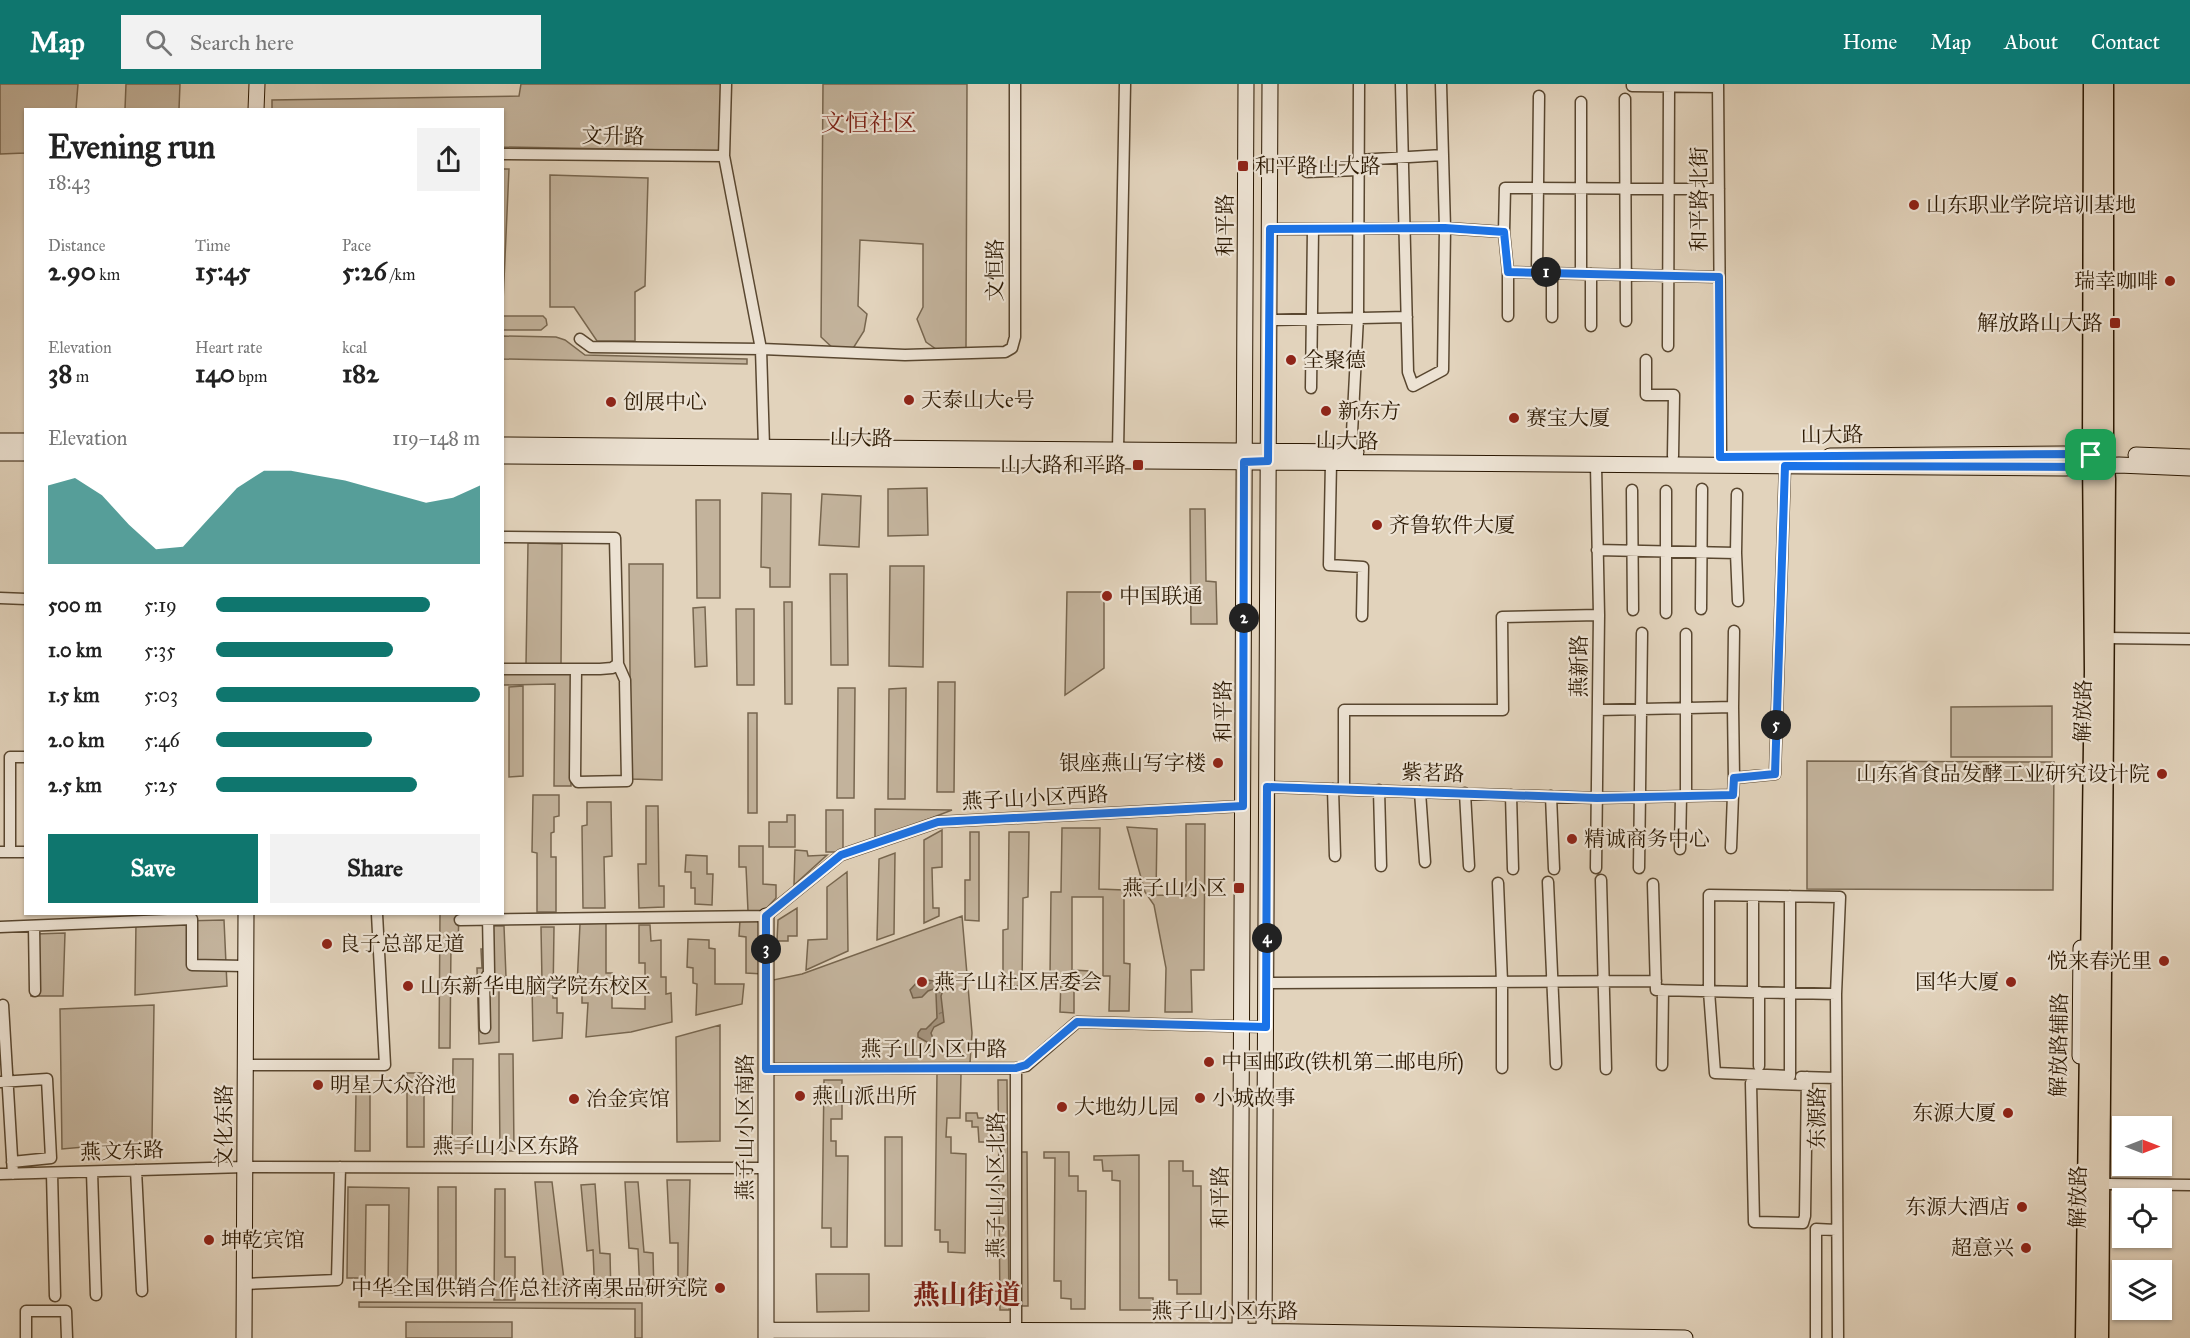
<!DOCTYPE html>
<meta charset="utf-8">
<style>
:root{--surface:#fff;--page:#f2f2f2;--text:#222;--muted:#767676;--accent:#0f766e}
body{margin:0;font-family:"IM FELL Great Primer","Noto Serif SC",serif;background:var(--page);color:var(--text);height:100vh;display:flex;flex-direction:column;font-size:22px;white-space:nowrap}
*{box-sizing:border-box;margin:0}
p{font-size:20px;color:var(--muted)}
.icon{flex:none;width:33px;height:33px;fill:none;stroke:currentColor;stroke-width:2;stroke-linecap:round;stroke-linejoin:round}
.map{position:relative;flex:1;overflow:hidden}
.drawer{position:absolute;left:24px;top:24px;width:480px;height:807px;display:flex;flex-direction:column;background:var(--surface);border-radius:0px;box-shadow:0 2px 4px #0004}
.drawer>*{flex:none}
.needle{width:39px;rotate:90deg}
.buttons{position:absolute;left:2112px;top:1032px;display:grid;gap:12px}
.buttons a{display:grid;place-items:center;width:60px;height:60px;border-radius:0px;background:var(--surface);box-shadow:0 2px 4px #0004;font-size:30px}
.pin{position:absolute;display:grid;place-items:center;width:51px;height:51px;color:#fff;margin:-26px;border-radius:12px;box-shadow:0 3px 9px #0006}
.km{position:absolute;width:30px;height:30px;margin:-15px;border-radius:50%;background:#222;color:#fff;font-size:16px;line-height:30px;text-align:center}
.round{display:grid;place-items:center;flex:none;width:63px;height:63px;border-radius:0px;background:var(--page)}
.summary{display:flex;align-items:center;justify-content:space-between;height:102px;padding:0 24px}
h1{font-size:33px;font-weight:700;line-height:45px}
.figures{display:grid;grid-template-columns:repeat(3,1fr);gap:9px;height:102px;padding:6px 24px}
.figures div{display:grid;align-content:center}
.figures b{font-size:26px;font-weight:700}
.figures small{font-size:16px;font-weight:400}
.figures p{font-size:16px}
.chart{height:168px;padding:12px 24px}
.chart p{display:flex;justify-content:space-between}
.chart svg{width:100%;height:108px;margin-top:6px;fill:var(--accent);opacity:.7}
.cta{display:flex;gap:12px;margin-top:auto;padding:12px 24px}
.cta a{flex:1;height:69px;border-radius:0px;background:var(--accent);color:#fff;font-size:24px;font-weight:700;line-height:69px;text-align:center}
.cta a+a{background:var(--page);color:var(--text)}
ul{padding:0 24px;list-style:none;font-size:20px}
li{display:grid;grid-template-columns:96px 72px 1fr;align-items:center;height:45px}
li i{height:15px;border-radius:8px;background:var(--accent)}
header{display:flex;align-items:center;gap:36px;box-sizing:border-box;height:84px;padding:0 30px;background:var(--accent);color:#fff}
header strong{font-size:28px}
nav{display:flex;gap:33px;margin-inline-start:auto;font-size:21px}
.search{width:420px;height:54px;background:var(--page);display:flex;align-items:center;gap:15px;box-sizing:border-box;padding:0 21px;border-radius:0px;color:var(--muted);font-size:22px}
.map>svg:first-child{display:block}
.green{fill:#c3b39c;stroke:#77664f;stroke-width:1.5}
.water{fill:url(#water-ripples);stroke:#74624c;stroke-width:1.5}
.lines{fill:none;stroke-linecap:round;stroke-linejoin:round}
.street-casing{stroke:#594730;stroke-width:13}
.secondary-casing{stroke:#2b1802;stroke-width:17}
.primary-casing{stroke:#2b1802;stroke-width:19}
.street{stroke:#ece2d3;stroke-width:10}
.secondary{stroke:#ece2d3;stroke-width:15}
.primary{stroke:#e2d3bc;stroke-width:16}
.route-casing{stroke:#fff;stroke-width:12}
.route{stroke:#1a73e8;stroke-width:8}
.poi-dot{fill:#8f2418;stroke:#ece2d3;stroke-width:2}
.labels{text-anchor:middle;stroke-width:4.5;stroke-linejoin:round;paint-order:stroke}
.street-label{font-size:21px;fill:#2b1802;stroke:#ece2d3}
.poi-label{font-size:21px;fill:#2b1802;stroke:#ece2d3;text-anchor:start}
.quarter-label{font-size:24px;fill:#7a1f14;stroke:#ece2d3}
.district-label{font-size:27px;font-weight:bold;fill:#7a1f14;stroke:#ece2d3}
</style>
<header>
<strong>Map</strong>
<div class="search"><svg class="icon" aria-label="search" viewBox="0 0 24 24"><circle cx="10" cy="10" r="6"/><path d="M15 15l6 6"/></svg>Search here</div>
<nav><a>Home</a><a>Map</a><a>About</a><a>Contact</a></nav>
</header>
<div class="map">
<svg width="2190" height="1254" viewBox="0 0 2190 1254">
<defs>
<pattern id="water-ripples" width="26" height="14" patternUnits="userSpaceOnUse" patternTransform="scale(1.5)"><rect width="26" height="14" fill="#a4937d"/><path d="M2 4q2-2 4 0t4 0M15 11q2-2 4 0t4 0" fill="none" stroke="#867764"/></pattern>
</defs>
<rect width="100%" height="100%" fill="#e2d3bc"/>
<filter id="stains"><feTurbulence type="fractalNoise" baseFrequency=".00333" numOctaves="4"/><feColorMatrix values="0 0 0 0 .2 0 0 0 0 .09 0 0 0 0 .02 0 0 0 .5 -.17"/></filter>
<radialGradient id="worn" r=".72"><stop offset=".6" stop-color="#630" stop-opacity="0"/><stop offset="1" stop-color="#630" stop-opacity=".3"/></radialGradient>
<path class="green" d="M0,0H78L76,25L26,26L25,69L0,70Z
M126,0H180L179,25H125Z
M521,0H722L721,67L503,63L502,26H272V16L519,12Z
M823,0H967L966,264L936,265L926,258L917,235L923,223V160L860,156L858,222L867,230L864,247L852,266H835L821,253Z
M503,85H509L503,218L502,85Z
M550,91L648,94L645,202L635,208V257H597L574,223H550Z
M502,232H543L546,235L547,241L541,246H503Z
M503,252L556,253L565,256L585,271L747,275V280L503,275Z
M927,404L928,451L888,452V405Z
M762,409L791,410L790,503H770V484L761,483Z
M822,410L861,412L859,463L819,461Z
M696,416H720V514H697Z
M1190,425H1205L1206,497L1216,498L1217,540H1191Z
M528,459L562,460L561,581L526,580Z
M629,480H663L662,696L631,695Z
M890,482H924L923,583L889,582Z
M830,490H847L848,581H831Z
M1067,508H1104V584L1065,611Z
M784,518H792V620H785Z
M705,523L707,582L695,583L693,524Z
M736,525H754V601H737Z
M571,587V702H554L555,600L503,601L502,588Z
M938,598H955L954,708H937Z
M523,602V692L509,693V603Z
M838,604H855L854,714H837Z
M906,604L905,715H888L889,605Z
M2052,622V673H1951V623Z
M748,629H757V729H748Z
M1807,677L2054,678L2053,806L1807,805Z
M533,711H559V732L554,733V748L551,749V773H556V828H537V769L532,768Z
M587,718H611L612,772L604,773L605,824H583L582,742L587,741Z
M646,722H658L659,802H664V823L639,824L638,780H646Z
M875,725L952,726L875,756Z
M826,726H843V768H826Z
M787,731H795V763H769V738H787Z
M1186,740H1205L1204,886H1191L1192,928H1165L1166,884L1154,821L1145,808L1127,743L1157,745L1156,811L1186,812Z
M1062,744H1100L1099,805L1124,806V879L1130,880L1129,927H1109L1110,892H1103V813H1072V886L1090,887V901H1074V929L1060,928L1061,893H1050L1051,808H1061Z
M942,746V783L932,784L933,824H939V832L924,839V756Z
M970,748H979V837L965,836V796H970Z
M1009,748H1029L1028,813L1023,814L1022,902H1003V846L1008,845Z
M739,762H763V800L776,801V814L763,828L748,827L746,783H739Z
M795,766L807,767L808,772L827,771L794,801Z
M895,769L894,850L877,856L879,775Z
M686,771L707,772V790H713L712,821L695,820V804H691V788H685Z
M847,788L848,867L806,886L808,856L827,855V803Z
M797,824V852H788V857H777L778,836Z
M440,830H459L458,859H451L450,964H439Z
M962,832L972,949L970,979L773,980V896L802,890Z
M224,836L227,902L135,911L136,838Z
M740,836H764L763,890L746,889V853L739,852Z
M606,839V889H612V924L645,925V879H639V841H650L651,857L661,856V893H666V910L671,909L672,938L631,948L586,953L588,919H582V902H577L580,840Z
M487,842H504L506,893L499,894V958L479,960L477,884H482L481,865H486Z
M541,843H554L553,914H557V929H563L562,954L533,957L532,899L542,898Z
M65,849L63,912H31L35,850Z
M688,855L709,856V864L715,865V900H744L742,920L696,931L697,900L693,899V884L687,883Z
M154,921L152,1057L62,1065L60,925Z
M720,941V1057L677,1058L676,953Z
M499,970H513L514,1067H500Z
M453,975H473L472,1064H452Z
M407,989H424V1063H407Z
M937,989L961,990L960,1034H947L946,1053H951V1069L966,1070L965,1169L948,1168V1158H940V1146H935Z
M824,996H842V1035H831V1057H836V1072H848L847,1163H831V1144H822Z
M998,996H1007L1009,1226H1000Z
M370,1003V1067H355L356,1009Z
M966,1029H977L978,1034H992L993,1063H988L987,1058H979L978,1043H972V1037H966Z
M885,1053H902V1162H885Z
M1018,1068H1027L1028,1222H1019Z
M1044,1068H1069V1092H1078V1107H1086L1085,1225H1071V1215L1061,1214V1197H1054L1055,1074H1044Z
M1139,1071V1214H1153V1226H1120V1097L1112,1096V1087H1103L1102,1076H1094V1072Z
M1169,1077H1183V1087H1193V1102H1201V1210H1177V1196H1169Z
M667,1096H690L687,1212H678V1159H670Z
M535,1098H552L566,1212H545Z
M625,1098H638L644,1168L653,1169L654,1212H640L638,1165L629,1164Z
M595,1100L600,1169L610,1170L611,1213L595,1214L593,1166L587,1167L581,1101Z
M348,1103L409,1104L407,1209H388L389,1121H366L365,1194H347Z
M438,1103H456V1209H438Z
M495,1105H505V1173H515V1216H494Z
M816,1190H869V1227L817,1228Z
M359,1218L642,1219V1254H635V1225L359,1223Z
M406,1238H512V1254H406Z"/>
<path class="water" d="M920,895L941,898L944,903L941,912L944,938L934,943L931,949L936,963L928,965L927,958L918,953V949L921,945H926L937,934L936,910L939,903L928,907L922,913L913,914L910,906Z"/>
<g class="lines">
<g class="street-casing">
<path id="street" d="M726,0L724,72L761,265L764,363
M1401,0L1408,288L1413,302L1443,286L1445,144L1441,0
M1632,0V2L1718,3
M1718,0L1721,373
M1625,15L1626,237
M502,70L724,72
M1307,88L1358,86V76L1443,71
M1270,145L1445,144L1504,148L1505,104L1719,105
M1504,148L1508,188L1719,193
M1508,188V232
M1537,188L1539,12
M1552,188V233
M1581,189V18
M1591,190V242
M1269,236L1407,233
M580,255L591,263L761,265L905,271L1005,268L1012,264L1015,253V0
M1668,262L1669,2
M1646,276V311H1674L1673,372
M1311,304L1313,145
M1118,366L1125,0
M1351,368L1358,233L1359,0
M1331,378L1329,481L1363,483L1362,532
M1632,406L1633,526
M1666,407V529
M1737,410L1736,469L1738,517
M502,453L615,454L618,580L625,596L627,697L578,698L575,694L576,585
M1597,466L1736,469
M0,514L26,515
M1701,525L1702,405
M1686,550V712
M2106,554L2190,555
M502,585H600L612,584L618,580
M1733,623L1734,694
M1598,626L1733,623L1734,547
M1267,703L1597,714L1733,711L1734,694L1775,690L1785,382
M1333,705L1335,772
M1344,705V626H1503L1502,533L1599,531
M1379,706L1381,782
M1420,708L1425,778
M1465,709L1469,782
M1511,711L1513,785
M1551,712L1554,785
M1731,764L1733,711
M1680,765L1681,712
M0,768H26
M10,768V673H26
M1596,784L1599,531L1596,381
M1639,784L1642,549
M1601,796L1606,985
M1548,798L1556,980
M1498,799L1502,898V984
M1653,800L1656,906L1836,910
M1753,812V908
M1790,812V992L1715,989L1709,907V811L1840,813L1836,910L1838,1254
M460,836L766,832L841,771L938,738L1243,722
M34,842L35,907
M0,843L192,835V881L245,882
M1266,899L1656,897
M1656,906H1663L1662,981
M3,921L13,1090
M485,944L484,896L489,889L488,830
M245,981H385L377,830
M1759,982V908
M1016,984V1251
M766,985L1016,984L1026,982L1077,938L1266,943
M1801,993L1836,994
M0,998L47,995L51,1074L12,1078
M1807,1001L1751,999L1754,1138L1803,1139L1805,1132L1807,993
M136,1086L142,1207
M92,1088L96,1211
M52,1089L55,1212
M0,1090L245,1083L766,1084
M2109,1100L2190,1101
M244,1200L337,1196L340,1083
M26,1254V1227H66L67,1254
M1816,1254V1145L1836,1146"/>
</g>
<g class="secondary-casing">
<path id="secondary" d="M256,26L257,0
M0,357H26
M502,361L1356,368
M0,369H26
M2136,371L2190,373
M502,372L2065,384L2119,381L2190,384
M1830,372L2063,370L2103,372
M2080,972L2081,864
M766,1246L1240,1247L1685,1254
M244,1254L246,830
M766,1254V832
M1240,1254L1246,0
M1264,1254L1270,0"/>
</g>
<g class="primary-casing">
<path id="primary" d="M2084,1254L2093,587L2091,371L2092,0
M2100,1254L2107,395L2105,372V0"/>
</g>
<use href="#street" class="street"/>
<use href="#secondary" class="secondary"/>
<use href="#primary" class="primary"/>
</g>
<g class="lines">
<g class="route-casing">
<path id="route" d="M1445,144L1504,148L1508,188L1719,193L1720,373L2074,370L2091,371V383L1785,382L1775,690L1734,694L1733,711L1597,714L1267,703L1266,943L1077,938L1026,981L1016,984L766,985V832L841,771L938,738L1243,722L1244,378L1268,377L1270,145Z"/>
</g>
<use href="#route" class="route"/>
</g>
<g class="poi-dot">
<rect x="1237" y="76" width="12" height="12" rx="3"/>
<circle cx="1914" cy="121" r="6"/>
<circle cx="2170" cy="197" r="6"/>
<rect x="2109" y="233" width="12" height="12" rx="3"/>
<circle cx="1291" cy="276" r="6"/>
<circle cx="909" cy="316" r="6"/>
<circle cx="611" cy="318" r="6"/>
<circle cx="1326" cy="327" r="6"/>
<circle cx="1514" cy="334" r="6"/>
<rect x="1132" y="375" width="12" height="12" rx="3"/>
<circle cx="1377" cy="441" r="6"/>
<circle cx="1107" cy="512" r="6"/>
<circle cx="1218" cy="679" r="6"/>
<circle cx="2162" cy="690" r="6"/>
<circle cx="1572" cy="755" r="6"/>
<rect x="1233" y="798" width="12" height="12" rx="3"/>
<circle cx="327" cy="860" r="6"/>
<circle cx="2164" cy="877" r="6"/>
<circle cx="922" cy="898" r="6"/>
<circle cx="2011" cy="898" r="6"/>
<circle cx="408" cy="902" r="6"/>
<circle cx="1209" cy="978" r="6"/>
<circle cx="318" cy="1001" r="6"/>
<circle cx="800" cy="1012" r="6"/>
<circle cx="1200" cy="1014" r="6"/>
<circle cx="574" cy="1015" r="6"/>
<circle cx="1062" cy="1023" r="6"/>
<circle cx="2008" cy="1029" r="6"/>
<circle cx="2022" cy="1123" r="6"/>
<circle cx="209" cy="1156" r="6"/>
<circle cx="2026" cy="1164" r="6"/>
<circle cx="720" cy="1204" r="6"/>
</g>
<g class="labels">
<g class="street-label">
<text transform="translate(613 52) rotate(1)" y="7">文升路</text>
<text transform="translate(1699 115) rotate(-90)" y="7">和平路北街</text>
<text transform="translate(1225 141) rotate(-90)" y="7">和平路</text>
<text transform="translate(995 186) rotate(-90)" y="7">文恒路</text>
<text transform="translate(1832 351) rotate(-1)" y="7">山大路</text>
<text transform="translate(861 354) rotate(1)" y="7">山大路</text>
<text transform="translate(1347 357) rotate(1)" y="7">山大路</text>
<text transform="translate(1579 582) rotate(-90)" y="7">燕新路</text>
<text transform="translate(1223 627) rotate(-90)" y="7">和平路</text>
<text transform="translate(2083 627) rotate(-89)" y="7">解放路</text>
<text transform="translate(1433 689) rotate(2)" y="7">紫茗路</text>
<text transform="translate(1035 714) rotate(-3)" y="7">燕子山小区西路</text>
<text transform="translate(2059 961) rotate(-89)" y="7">解放路辅路</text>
<text x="934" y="972">燕子山小区中路</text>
<text transform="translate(1817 1034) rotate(-90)" y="7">东源路</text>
<text transform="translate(224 1042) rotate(-90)" y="7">文化东路</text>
<text transform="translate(745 1043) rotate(-90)" y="7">燕子山小区南路</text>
<text x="506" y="1069">燕子山小区东路</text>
<text transform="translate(122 1067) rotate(-2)" y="7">燕文东路</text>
<text transform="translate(996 1101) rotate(-90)" y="7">燕子山小区北路</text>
<text transform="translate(1220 1113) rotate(-90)" y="7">和平路</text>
<text transform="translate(2078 1113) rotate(-89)" y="7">解放路</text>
<text x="1225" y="1234">燕子山小区东路</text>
</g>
<g class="poi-label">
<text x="1255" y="89">和平路山大路</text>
<text x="1926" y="128">山东职业学院培训基地</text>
<text x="2158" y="204" text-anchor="end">瑞幸咖啡</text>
<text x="2103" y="246" text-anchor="end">解放路山大路</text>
<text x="1303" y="283">全聚德</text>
<text x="921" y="323">天泰山大e号</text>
<text x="623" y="325">创展中心</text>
<text x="1338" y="334">新东方</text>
<text x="1526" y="341">赛宝大厦</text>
<text x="1126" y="388" text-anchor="end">山大路和平路</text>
<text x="1389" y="448">齐鲁软件大厦</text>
<text x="1119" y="519">中国联通</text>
<text x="1206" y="686" text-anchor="end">银座燕山写字楼</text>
<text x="2150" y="697" text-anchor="end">山东省食品发酵工业研究设计院</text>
<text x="1584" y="762">精诚商务中心</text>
<text x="1227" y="811" text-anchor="end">燕子山小区</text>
<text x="339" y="867">良子总部足道</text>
<text x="2152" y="884" text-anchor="end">悦来春光里</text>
<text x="934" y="905">燕子山社区居委会</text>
<text x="1999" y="905" text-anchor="end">国华大厦</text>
<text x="420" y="909">山东新华电脑学院东校区</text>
<text x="1221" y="985">中国邮政(铁机第二邮电所)</text>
<text x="330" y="1008">明星大众浴池</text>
<text x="812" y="1019">燕山派出所</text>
<text x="1212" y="1021">小城故事</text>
<text x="586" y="1022">冶金宾馆</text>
<text x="1074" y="1030">大地幼儿园</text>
<text x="1996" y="1036" text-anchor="end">东源大厦</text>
<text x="2010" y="1130" text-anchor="end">东源大酒店</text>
<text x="221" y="1163">坤乾宾馆</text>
<text x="2014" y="1171" text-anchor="end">超意兴</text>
<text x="708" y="1211" text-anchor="end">中华全国供销合作总社济南果品研究院</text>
</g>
<g class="quarter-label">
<text x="869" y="47">文恒社区</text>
</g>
<g class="district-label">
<text x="967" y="1220">燕山街道</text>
</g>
</g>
<rect width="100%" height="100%" filter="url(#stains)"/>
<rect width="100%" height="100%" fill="url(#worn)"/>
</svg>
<div class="buttons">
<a><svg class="needle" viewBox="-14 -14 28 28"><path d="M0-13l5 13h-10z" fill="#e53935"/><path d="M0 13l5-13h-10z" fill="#767676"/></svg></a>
<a><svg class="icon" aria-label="locate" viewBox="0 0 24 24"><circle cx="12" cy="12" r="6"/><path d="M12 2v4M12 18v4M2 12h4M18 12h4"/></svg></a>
<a><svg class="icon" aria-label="layers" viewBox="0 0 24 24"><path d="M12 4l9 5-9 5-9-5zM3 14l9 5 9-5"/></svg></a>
</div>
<div class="pin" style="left:2091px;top:371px;background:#1e9e55"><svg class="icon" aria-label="arrive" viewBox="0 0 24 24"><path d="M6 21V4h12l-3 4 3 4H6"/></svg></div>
<b class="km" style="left:1546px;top:188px">1</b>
<b class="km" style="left:1244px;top:534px">2</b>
<b class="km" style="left:766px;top:865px">3</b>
<b class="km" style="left:1267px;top:854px">4</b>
<b class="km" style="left:1776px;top:641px">5</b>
<section class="drawer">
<div class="summary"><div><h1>Evening run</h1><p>18:43</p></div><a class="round"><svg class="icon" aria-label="share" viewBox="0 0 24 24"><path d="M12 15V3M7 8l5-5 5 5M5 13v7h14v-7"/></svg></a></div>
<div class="figures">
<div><p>Distance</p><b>2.90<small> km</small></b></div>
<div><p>Time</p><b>15:45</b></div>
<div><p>Pace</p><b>5:26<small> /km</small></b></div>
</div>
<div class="figures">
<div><p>Elevation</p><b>38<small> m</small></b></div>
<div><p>Heart rate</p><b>140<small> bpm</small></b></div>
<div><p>kcal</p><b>182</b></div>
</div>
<div class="chart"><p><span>Elevation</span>119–148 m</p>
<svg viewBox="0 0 160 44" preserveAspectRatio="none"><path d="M0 44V12L10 9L20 16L30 28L40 38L50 37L60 25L70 13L80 6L90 6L100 8L110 10L120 13L130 16L140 19L150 17L160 12V44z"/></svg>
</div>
<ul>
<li><b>500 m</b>5:19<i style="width:81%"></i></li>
<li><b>1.0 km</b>5:35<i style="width:67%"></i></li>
<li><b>1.5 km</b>5:03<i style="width:100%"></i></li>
<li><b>2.0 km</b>5:46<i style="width:59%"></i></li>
<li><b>2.5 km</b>5:25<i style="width:76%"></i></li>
</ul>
<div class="cta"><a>Save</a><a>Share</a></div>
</section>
</div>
